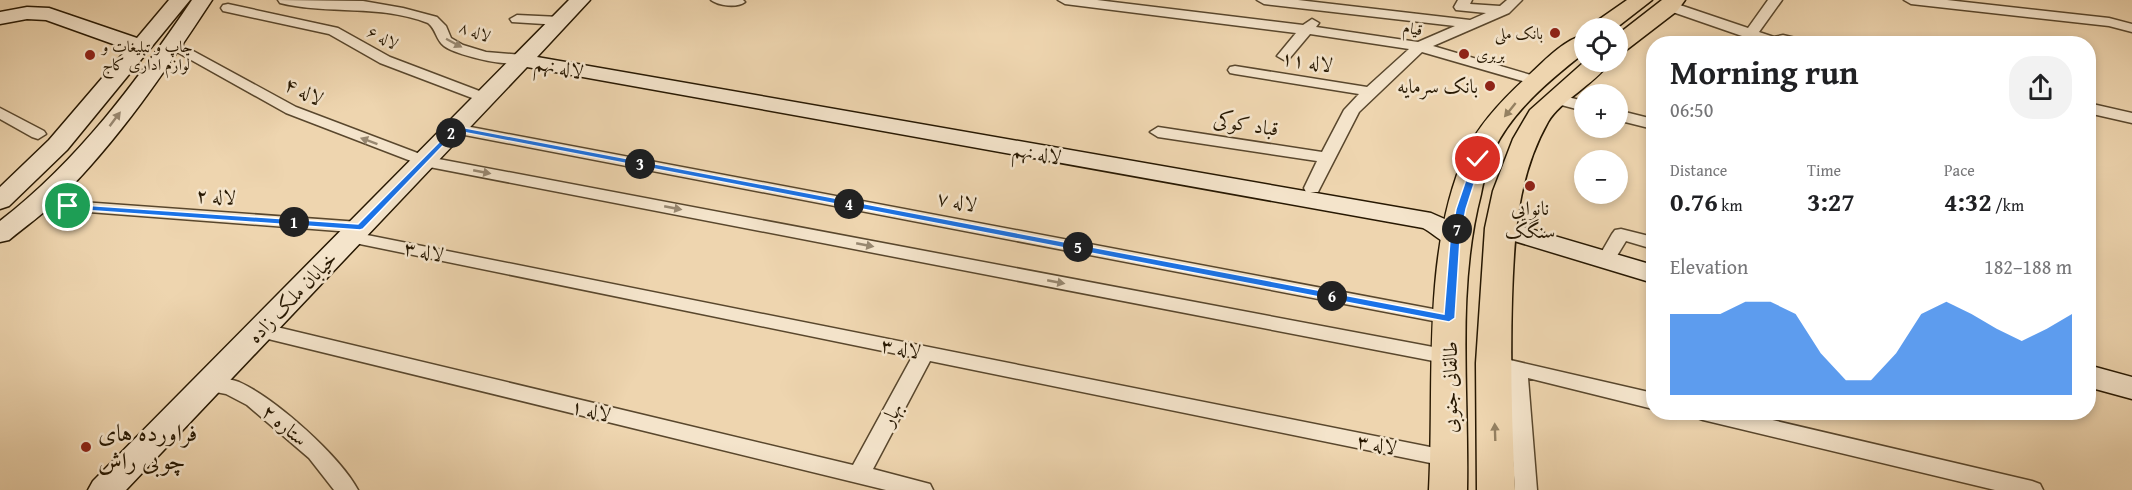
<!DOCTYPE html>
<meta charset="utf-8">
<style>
:root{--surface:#fff;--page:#f2f2f2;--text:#202124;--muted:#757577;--accent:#1a73e8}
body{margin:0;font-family:"Gentium Book Plus",Amiri,serif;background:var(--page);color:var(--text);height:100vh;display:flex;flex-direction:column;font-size:22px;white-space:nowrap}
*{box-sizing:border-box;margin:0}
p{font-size:20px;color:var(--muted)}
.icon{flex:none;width:33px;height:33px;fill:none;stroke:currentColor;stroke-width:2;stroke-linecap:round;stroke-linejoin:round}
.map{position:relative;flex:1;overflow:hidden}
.sheet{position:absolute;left:1646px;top:36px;width:450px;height:384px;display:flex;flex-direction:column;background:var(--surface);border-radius:24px;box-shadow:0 3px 9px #0003}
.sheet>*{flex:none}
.tools{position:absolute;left:1574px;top:18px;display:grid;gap:12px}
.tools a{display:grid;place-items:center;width:54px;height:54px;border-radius:50%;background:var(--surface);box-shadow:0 3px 9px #0003;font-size:30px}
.pin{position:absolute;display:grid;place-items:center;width:51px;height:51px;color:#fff;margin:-26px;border:3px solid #fff;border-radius:50%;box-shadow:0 2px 6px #0007}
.km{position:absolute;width:30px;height:30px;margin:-15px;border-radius:50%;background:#222;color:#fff;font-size:16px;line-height:30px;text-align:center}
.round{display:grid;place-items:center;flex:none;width:63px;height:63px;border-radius:24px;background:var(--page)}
.summary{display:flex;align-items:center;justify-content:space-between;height:102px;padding:0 24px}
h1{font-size:33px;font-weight:600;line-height:45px}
.metrics{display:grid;grid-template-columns:repeat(3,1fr);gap:9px;height:102px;padding:6px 24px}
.metrics div{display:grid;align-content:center}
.metrics b{font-size:26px;font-weight:600}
.metrics small{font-size:16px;font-weight:400}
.metrics p{font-size:16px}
.chart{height:168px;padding:12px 24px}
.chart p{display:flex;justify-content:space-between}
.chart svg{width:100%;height:108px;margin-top:6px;fill:var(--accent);opacity:.7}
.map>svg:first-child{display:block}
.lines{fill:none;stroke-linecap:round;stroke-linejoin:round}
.street-casing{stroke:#59472d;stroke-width:3}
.secondary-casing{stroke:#271802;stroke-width:3}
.primary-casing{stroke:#271802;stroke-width:3}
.street{fill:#f4e4cb;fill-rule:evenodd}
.secondary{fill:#f4e4cb;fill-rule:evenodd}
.primary{fill:#eed5af;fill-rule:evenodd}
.oneway{fill:#988871}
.oneway2{fill:#948061}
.route{fill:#1a73e8;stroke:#fff;stroke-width:1.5}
.poi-dot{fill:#8f2418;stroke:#f4e4cb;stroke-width:2}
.labels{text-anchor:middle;stroke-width:5;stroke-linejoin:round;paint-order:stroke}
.far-street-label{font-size:16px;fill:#271802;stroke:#f4e4cb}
.far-poi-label{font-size:16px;fill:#271802;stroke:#f4e4cb;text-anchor:start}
.street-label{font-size:20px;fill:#271802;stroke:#f4e4cb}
.poi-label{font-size:20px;fill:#271802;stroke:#f4e4cb;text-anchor:end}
.near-poi-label{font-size:24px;fill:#271802;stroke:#f4e4cb;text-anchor:start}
</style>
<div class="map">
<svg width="2132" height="490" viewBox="0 0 2132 490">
<rect width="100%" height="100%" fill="#eed5af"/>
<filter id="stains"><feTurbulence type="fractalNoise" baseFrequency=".00333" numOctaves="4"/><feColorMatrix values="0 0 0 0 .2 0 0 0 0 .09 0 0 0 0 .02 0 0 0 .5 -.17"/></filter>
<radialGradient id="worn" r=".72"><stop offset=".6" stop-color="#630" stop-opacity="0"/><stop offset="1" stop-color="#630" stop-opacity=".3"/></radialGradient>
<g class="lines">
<g class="street-casing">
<path id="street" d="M278,0L363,1L403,8L437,17L446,26L451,38L463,45L486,52L523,55L530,59C519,71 457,56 444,46C436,40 436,29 428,23C379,4 329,15 280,3Z
M711,0H743L745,2C737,8 719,6 711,0Z
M1058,0H1097L1303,25L1312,19L1319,23L1316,27L1418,42L1455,26L1264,4L1257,0H1298L1470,20L1486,13L1456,10L1454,7L1458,0H1472L1470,4L1500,6L1507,0H1522L1509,13L1433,46L1541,78L1543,81L1536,85L1422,52L1359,112L1320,188L1318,192H1306L1304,188L1317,161L1158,137L1150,132L1158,127L1322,152L1344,110L1359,94L1235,74L1230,73L1228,70L1230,67L1235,66L1367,87L1409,49L1310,34L1289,59L1284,60L1277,56L1296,33L1065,4Z
M1768,0H1782L1759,32L1774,37L1783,35L1808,41L1810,44H1762L1754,40L1751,44H1739L1742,36L1664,9L1662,6L1669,2L1674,3L1748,28Z
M1904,0H1947L2109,18L2132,24V32L2109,26L1911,4Z
M228,4L338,28L390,57L490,95L493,98L490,101H480L380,63L329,34L223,11L221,8L223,5Z
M517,15L560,17L567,21L560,25L512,22L510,19Z
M173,40L296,107L428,157L1449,350L1456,352L1459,357L1456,362L1449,364L424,166L286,113L168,47L166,44L168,41Z
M1555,94L1584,101V111L1550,102L1547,99Z
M2088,103L2132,113V123L2088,113Z
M0,108L44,131L46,134L38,139L32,137L0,119Z
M1617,110L1653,119V129L1617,120Z
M455,124L1449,312L1456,313L1459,318L1456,323L1449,324L449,132L447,129Z
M68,201L360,222L366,223L369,227L366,231L352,232L1450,451L1458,453L1461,459L1458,465L1450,467L930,361L873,469L930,484L933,490H886L260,337L253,335L250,330L253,325L260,323L853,465L912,357L345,241L342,237L345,233L351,232L62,210L59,206L62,202Z
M1621,229L1653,237V249L1626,241L1612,264H1600L1597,260L1612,234L1615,230Z
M1493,356L1653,393V409L1528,378L1537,490H1515L1507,373L1486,368L1483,363L1486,358Z
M207,377C217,378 229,378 239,382C275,398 340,456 358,490H334L309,458L247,405L226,394L200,389L197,384L200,379Z
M1693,412H1738L2032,481L2040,484L2043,490H1995L1703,420L1695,417Z"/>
</g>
<g class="secondary-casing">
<path id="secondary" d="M169,0H190L67,150L9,206L0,209V187L49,140L127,49L46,20L27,19L0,24V12L27,7L49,8L137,38Z
M192,0H212C166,70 119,140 59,199C43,214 26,226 9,240L0,242V221C78,161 137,81 192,0Z
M569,0H590L537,57L1431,213L1456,224L1468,239L1464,245C1446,249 1438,236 1423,228L527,67L126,490H88L93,481Z
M1500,220L1653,265V283L1491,234L1487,228L1491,222Z
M2088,365L2132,377V399L2088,387Z"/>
</g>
<g class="primary-casing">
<path id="primary" d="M1627,0H1652L1616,28H1591L1594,23Z
M1662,0H1685L1677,11L1625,51L1617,53V35Z
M1584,35V53C1551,79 1512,111 1494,150C1487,163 1484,179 1481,194C1456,290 1469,391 1467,490H1429C1435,382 1421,252 1466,152C1479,124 1503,99 1526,78C1542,63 1563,40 1584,35Z
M1584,62H1610C1595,84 1560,101 1548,122C1517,177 1514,237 1512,299C1510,363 1512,426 1515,490H1477L1476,363L1485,228L1493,191L1513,139L1530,110Z"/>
</g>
<use href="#street" class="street"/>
<use href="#secondary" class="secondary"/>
<use href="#primary" class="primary"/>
</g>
<defs><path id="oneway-solid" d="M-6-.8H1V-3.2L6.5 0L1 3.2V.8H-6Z" transform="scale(1.5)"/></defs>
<g class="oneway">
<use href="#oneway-solid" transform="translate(454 43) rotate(28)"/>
<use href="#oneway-solid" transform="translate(115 119) rotate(-53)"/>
<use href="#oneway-solid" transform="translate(369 141) rotate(-160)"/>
<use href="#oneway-solid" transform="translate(482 172) rotate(11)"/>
<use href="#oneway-solid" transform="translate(673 208) rotate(11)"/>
<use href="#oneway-solid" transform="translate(865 245) rotate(11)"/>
<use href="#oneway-solid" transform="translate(1056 282) rotate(11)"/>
</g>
<g class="oneway2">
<use href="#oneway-solid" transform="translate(1510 110) rotate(129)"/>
<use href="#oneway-solid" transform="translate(1495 432) rotate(-92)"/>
</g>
<path class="route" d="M455,126L1444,314L1450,240L1456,209L1473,159L1478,156L1482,159L1466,209L1460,240L1455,318L1449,322L457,131L363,229L360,230L68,209L63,206L68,204L358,224Z"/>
<g class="poi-dot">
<circle cx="1555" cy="33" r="6"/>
<circle cx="1464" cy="54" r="6"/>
<circle cx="90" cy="55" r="6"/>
<circle cx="1490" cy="86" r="6"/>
<circle cx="1530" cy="186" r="6"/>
<circle cx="86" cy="447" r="6"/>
</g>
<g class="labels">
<g class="far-street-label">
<text transform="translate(1413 28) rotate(11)" y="6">قیام</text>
<text transform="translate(475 31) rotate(20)" y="6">لاله ۸</text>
<text transform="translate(383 37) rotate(27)" y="6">لاله ۶</text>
</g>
<g class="far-poi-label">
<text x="1543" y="39" text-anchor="end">بانک ملی</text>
<text x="102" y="52">چاپ و تبلیغات و<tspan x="102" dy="18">لوازم اداری کاج</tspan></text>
<text x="1476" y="60">بربری</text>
</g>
<g class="street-label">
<text transform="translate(1307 61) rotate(9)" y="7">لاله ۱۱</text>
<text transform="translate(559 67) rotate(12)" y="7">لاله نهم</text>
<text transform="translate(304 91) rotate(26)" y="7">لاله ۴</text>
<text transform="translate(1246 124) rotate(9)" y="7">قباد کوکی</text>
<text transform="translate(1037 153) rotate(10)" y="7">لاله نهم</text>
<text transform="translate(216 196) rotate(4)" y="7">لاله ۲</text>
<text transform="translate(957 201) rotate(11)" y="7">لاله ۷</text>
<text transform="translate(424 251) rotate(11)" y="7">لاله ۳</text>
<text transform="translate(292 297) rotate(-46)" y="7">خیابان ملک زاده</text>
<text transform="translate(901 348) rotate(11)" y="7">لاله ۳</text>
<text transform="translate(1450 387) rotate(-90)" y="7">طالقانی جنوبی</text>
<text transform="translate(591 410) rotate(14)" y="7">لاله ۱</text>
<text transform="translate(891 414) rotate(-62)" y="7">بهار</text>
<text transform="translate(285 425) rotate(40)" y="7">ستاره ۲</text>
<text transform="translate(1377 444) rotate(11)" y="7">لاله ۳</text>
</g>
<g class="poi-label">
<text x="1478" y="93">بانک سرمایه</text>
<text x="1530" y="215" text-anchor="middle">نانوایی<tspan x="1530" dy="23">سنگک</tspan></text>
</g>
<g class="near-poi-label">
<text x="98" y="441">فراورده های<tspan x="98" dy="28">چوبی راش</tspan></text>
</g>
</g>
<rect width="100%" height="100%" filter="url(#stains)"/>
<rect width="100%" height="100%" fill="url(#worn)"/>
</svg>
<div class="tools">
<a><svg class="icon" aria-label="locate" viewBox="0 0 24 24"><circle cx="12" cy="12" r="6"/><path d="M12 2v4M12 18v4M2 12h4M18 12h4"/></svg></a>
<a>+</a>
<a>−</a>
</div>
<div class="pin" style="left:68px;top:206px;background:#1e9e55"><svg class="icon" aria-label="arrive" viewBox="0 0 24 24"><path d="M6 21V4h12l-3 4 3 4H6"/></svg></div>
<div class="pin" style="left:1478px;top:159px;background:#d93025"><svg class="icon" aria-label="check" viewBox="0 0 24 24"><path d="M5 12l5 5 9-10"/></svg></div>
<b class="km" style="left:294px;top:222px">1</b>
<b class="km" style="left:451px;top:133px">2</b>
<b class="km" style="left:640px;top:164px">3</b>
<b class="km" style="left:849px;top:204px">4</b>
<b class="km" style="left:1078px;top:247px">5</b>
<b class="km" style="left:1332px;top:296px">6</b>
<b class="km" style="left:1457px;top:229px">7</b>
<section class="sheet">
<div class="summary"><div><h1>Morning run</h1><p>06:50</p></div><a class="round"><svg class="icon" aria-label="share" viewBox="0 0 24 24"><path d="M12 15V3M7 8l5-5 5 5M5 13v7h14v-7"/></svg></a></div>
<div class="metrics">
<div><p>Distance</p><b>0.76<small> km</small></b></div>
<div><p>Time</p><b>3:27</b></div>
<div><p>Pace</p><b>4:32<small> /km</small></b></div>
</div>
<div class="chart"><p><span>Elevation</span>182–188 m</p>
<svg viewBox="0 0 160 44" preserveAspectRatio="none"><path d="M0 44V11L10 11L20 11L30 6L40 6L50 11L60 27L70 38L80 38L90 27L100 11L110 6L120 11L130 17L140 22L150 17L160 11V44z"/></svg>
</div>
</section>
</div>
